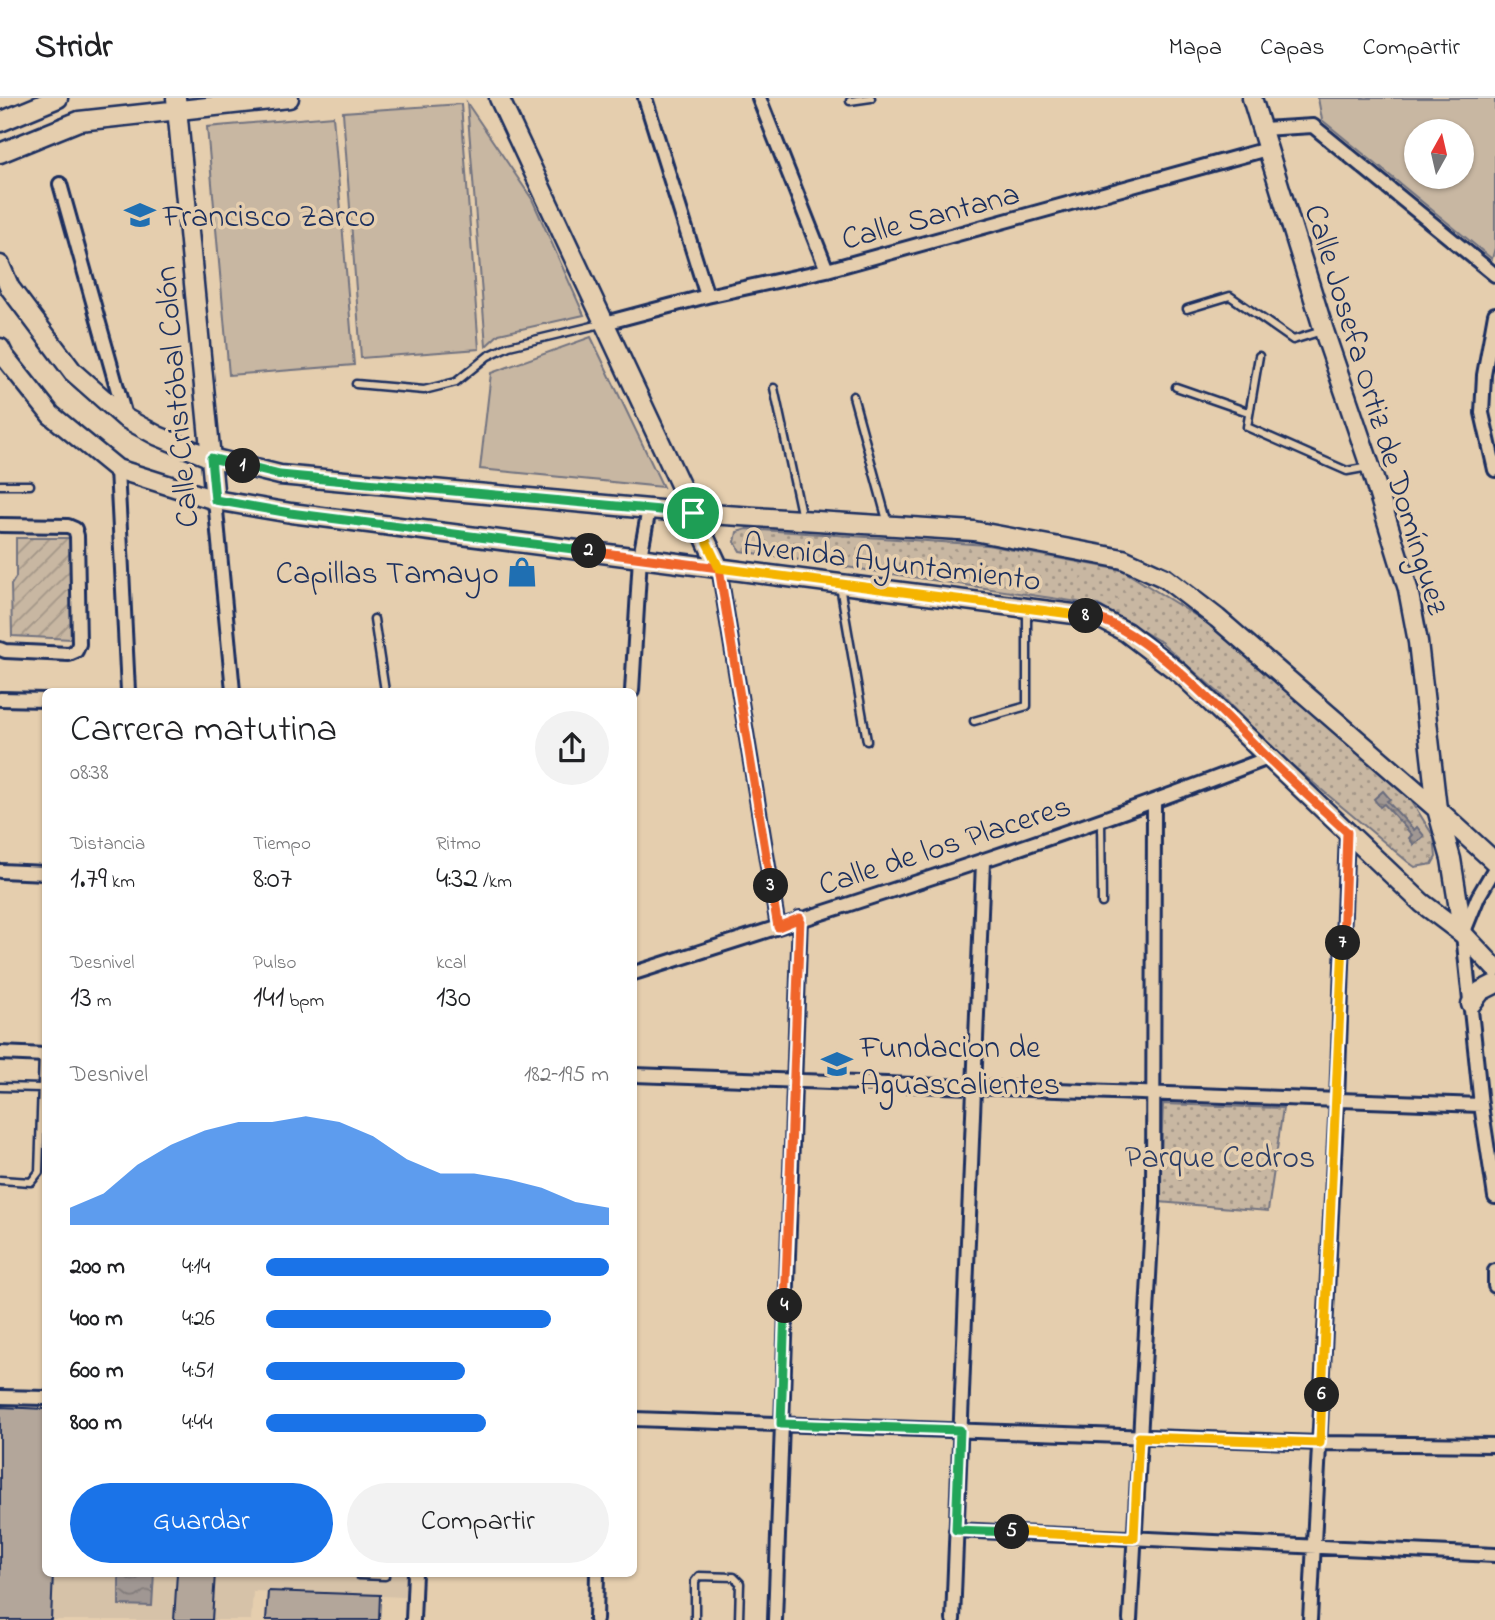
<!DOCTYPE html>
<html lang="es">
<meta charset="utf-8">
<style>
:root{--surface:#fff;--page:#f2f2f2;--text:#202124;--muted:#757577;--line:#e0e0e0;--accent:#1a73e8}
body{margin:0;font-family:"Indie Flower",sans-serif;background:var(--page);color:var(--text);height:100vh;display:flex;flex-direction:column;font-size:26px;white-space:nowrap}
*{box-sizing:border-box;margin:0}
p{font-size:23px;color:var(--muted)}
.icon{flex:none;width:38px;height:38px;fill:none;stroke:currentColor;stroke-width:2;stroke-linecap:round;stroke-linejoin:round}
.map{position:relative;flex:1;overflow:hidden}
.panel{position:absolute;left:42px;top:590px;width:595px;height:889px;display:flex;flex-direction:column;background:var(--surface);border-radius:10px;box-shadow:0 2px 5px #0004}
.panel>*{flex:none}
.needle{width:46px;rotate:8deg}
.tools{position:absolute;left:1404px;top:21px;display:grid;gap:14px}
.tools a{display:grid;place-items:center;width:70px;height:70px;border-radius:50%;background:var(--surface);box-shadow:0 2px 5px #0004;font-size:35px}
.pin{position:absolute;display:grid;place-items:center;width:60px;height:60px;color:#fff;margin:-30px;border:4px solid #fff;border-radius:50%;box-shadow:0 2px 7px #0007}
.km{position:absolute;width:35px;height:35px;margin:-18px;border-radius:50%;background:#222;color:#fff;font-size:19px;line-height:35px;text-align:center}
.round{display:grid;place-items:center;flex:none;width:74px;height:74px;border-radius:37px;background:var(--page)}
.overview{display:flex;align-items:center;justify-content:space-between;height:119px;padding:0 28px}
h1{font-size:38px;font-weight:600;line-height:52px}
.metrics{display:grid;grid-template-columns:repeat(3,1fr);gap:10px;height:119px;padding:7px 28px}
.metrics div{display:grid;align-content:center}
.metrics b{font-size:30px;font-weight:600}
.metrics small{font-size:19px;font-weight:400}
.metrics p{font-size:19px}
.chart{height:196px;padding:14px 28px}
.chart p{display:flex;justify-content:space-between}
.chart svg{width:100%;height:126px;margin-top:7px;fill:var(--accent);opacity:.7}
.action{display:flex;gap:14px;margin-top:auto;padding:14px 28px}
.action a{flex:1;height:80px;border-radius:42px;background:var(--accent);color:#fff;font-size:28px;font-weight:600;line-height:80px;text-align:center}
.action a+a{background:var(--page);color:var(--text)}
ul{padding:0 28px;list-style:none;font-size:23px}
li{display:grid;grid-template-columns:112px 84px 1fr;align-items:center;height:52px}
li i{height:18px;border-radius:9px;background:var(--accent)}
header{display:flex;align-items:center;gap:42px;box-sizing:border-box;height:98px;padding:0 35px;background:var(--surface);border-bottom:2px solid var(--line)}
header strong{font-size:33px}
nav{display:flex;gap:38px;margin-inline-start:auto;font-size:24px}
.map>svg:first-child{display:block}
.built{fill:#d6c2a8}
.grass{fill:#c8b7a2;stroke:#727380;stroke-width:2;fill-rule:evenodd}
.park{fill:url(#park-dots);stroke:#727380;stroke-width:2}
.garden{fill:url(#garden-furrows);stroke:#727380;stroke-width:2}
.water{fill:url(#water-waves);stroke:#6b6d7e;stroke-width:2}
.building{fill:#b3a69a;stroke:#1b2f5e;stroke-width:2}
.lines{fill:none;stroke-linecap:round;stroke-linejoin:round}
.lane-casing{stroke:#1b2f5e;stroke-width:11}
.street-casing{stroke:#1b2f5e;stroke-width:18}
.secondary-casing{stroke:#1b2f5e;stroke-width:23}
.lane{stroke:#e5ceae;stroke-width:6}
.street{stroke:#e5ceae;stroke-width:12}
.secondary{stroke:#e5ceae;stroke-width:18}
.split-1-casing{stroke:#fff;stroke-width:14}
.split-2-casing{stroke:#fff;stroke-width:14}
.split-3-casing{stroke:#fff;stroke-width:14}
.split-4-casing{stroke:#fff;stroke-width:14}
.split-5-casing{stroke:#fff;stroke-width:14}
.split-6-casing{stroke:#fff;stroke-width:14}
.split-7-casing{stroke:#fff;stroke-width:14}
.split-8-casing{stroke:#fff;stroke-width:14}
.split-9-casing{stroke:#fff;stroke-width:14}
.split-1{stroke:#22a559;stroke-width:9}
.split-2{stroke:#22a559;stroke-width:9}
.split-3{stroke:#f0652b;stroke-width:9}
.split-4{stroke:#f0652b;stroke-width:9}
.split-5{stroke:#22a559;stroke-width:9}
.split-6{stroke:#f5b400;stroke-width:9}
.split-7{stroke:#f5b400;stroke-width:9}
.split-8{stroke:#f0652b;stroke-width:9}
.split-9{stroke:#f5b400;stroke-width:9}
.labels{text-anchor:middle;stroke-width:7;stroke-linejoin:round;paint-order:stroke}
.poi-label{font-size:32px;fill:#1b2f5e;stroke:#e5ceae;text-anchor:start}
.street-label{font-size:32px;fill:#1b2f5e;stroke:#e5ceae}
.park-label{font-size:32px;fill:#2c3d65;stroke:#e5ceae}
</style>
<header>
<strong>Stridr</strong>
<nav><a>Mapa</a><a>Capas</a><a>Compartir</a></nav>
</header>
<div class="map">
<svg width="1495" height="1522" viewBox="0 0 1495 1522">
<defs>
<pattern id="park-dots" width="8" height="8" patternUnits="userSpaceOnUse" patternTransform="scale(1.75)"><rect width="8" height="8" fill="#c8b7a2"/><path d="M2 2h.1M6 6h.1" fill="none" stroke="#a29587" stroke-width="1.8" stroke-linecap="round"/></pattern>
<pattern id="garden-furrows" width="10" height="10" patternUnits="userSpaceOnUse" patternTransform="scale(1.75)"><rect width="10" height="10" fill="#c8b7a2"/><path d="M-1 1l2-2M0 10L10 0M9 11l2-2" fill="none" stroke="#a29587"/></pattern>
<pattern id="water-waves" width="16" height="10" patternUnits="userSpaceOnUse" patternTransform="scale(1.75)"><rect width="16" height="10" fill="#a09793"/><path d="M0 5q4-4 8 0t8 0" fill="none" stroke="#827c7b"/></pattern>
</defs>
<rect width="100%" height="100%" fill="#e5ceae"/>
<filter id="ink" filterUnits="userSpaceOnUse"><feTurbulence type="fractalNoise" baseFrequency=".0143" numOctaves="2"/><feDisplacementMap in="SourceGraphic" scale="14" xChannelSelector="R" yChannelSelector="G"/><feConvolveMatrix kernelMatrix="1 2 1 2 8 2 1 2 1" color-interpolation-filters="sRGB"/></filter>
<g filter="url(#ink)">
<path class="built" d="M0,1309L45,1311L46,1475H406L405,1499L253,1493L251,1522H0Z"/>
<path class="grass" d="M1318,0H1495V150L1492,161L1322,22ZM1461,33V79H1416V33Z
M467,5L532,101L584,217L499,236L486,248Z
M461,6L479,251L361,260L343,14Z
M333,18L354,267L229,277L207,29Z
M591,239L663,389L480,371L491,275Z"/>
<path class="park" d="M747,431L987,447L1122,472L1214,529L1409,699L1434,739L1436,759L1432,766L1415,769L1408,764L1268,647L1220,596L1161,544L1098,507L740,453L735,444L737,434Z
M1163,1006L1283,1010L1268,1113L1159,1104Z"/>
<path class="garden" d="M16,440H72L71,541L12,538L11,487L16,479Z"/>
<path class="water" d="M1383,693L1390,701L1387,703L1414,732L1417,729L1424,738L1414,747L1409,740L1412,737L1384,706L1380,709L1374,701Z
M119,1475H154L152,1508L119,1507Z"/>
<path class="building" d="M0,1309L46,1311V1475H53L51,1522H0Z
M177,1475H215L212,1522H174Z
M268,1493L380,1497L379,1522H266Z"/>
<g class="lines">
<g class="lane-casing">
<path id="lane" d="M850,3L871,0
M1187,211L1230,198L1293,242L1322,233
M1259,258L1247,329L1347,373L1369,369
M356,286L424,292L456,284L488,258L509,248L601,226
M1176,289L1248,314
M774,290L802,420
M853,298L888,426
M0,387H30
M840,488L867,643
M374,521L385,593
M974,623L1027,608V511
M1101,723L1102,805
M0,989L42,990
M0,1082L31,1084L39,1074L43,957
M359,1475V1477L385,1478V1475
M695,1522V1483L699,1478L734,1479L740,1485L739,1522"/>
</g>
<g class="street-casing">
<path id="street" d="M645,0L707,198
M759,0L827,172
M1261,31L1313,28L1495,177
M60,86L125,318
M1495,216L1484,277L1482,315L1495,372
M605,225L707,198L827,172L1267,51
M117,371L128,593
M215,402L233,593
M0,427L68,428L75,431L77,438L79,546L76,553L69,556L5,553L0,551
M719,470L778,829
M632,593L640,459L649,411
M0,601L46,602
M1495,770L1478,799L1463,836L1481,1007L1495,1099
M0,773L46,775
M634,875C847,807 1060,741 1268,660
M0,955L46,957
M634,977L1481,1007
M1495,1173V1188
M0,1299L46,1300
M634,1321L1320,1345L1495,1347
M956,1432L1495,1457
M413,1522L415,1475
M596,1522L597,1475
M775,1522L800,820
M953,1522L983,764
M1130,1522L1153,1106L1154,704
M1310,1522L1337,1002L1347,734"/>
</g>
<g class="secondary-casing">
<path id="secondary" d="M176,0L215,402
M499,0L719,470
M1252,0L1324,233L1370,368L1408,491L1418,544L1437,711L1451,761L1463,836
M0,24L58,0
M0,55L79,23L289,0
M0,167L10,190L73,274L125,320L158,338L211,360L280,377L693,415L974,433L1123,461L1165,480L1217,520L1437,711L1495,764
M0,250L4,258L51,317L117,371L215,402L291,415L1097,519L1126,534L1181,576L1422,805L1463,836L1495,870
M1471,906L1481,893L1495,886"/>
</g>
<use href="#lane" class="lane"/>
<use href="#street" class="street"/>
<use href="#secondary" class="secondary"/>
</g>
</g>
<g class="lines" filter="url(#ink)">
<g class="split-1-casing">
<path id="split-1" d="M243,368L280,377L693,415"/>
</g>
<g class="split-2-casing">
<path id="split-2" d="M243,368L211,360L215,402L290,415L589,453"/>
</g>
<g class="split-3-casing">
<path id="split-3" d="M589,453L719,470L771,788"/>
</g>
<g class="split-4-casing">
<path id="split-4" d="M771,788L778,829L800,820L785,1208"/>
</g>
<g class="split-5-casing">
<path id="split-5" d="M785,1208L781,1326L960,1332L956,1432L1012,1434"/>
</g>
<g class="split-6-casing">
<path id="split-6" d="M1012,1434L1134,1440L1139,1339L1320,1345L1322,1297"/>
</g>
<g class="split-7-casing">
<path id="split-7" d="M1322,1297L1343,845"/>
</g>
<g class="split-8-casing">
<path id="split-8" d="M1086,518C1139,524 1222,615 1261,653C1289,681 1318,707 1347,734L1343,845"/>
</g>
<g class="split-9-casing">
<path id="split-9" d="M693,415L719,470L1086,518"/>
</g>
<use href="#split-1" class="split-1"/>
<use href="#split-2" class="split-2"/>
<use href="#split-3" class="split-3"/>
<use href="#split-4" class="split-4"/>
<use href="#split-5" class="split-5"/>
<use href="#split-6" class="split-6"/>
<use href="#split-7" class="split-7"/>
<use href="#split-8" class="split-8"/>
<use href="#split-9" class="split-9"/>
</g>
<defs>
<g id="school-bare" transform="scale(2.415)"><path d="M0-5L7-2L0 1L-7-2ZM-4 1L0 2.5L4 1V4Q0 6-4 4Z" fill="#1f6fb2" stroke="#e5ceae" stroke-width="2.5" paint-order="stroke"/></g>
<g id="shop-bare" transform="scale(2.415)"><path d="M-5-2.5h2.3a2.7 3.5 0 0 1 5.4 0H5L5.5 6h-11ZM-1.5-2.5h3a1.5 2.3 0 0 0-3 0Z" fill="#1f6fb2" stroke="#e5ceae" stroke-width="2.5" paint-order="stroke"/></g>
</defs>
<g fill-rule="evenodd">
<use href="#school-bare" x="140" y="117"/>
<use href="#shop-bare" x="522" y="474"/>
<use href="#school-bare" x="837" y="966"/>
</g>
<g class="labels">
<g class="poi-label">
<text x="163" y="128">Francisco Zarco</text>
<text x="499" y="485" text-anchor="end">Capillas Tamayo</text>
<text x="860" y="959">Fundacion de<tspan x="860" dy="37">Aguascalientes</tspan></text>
</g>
<g class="street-label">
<text transform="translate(930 117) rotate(-15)" y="11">Calle Santana</text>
<text transform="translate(175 299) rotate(-95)" y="11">Calle Cristóbal Colón</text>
<text transform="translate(1378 311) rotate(73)" y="11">Calle Josefa Ortiz de Domínguez</text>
<text transform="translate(892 463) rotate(7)" y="11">Avenida Ayuntamiento</text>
<text transform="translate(944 746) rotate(-18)" y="11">Calle de los Placeres</text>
</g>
<g class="park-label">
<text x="1220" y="1069">Parque Cedros</text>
</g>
</g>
</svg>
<div class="tools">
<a><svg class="needle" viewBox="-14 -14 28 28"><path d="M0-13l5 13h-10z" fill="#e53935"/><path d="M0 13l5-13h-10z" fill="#757577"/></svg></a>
</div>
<div class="pin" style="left:693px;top:415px;background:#1e9e55"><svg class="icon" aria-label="arrive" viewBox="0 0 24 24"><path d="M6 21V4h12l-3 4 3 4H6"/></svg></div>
<b class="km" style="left:243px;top:368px">1</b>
<b class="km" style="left:589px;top:453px">2</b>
<b class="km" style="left:771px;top:788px">3</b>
<b class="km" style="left:785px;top:1208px">4</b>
<b class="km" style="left:1012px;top:1434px">5</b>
<b class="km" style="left:1322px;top:1297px">6</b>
<b class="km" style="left:1343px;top:845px">7</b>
<b class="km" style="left:1086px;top:518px">8</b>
<section class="panel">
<div class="overview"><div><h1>Carrera matutina</h1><p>08:38</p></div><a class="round"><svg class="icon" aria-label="share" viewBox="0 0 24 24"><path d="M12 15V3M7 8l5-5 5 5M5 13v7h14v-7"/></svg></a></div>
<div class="metrics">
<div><p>Distancia</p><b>1.79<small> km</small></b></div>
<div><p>Tiempo</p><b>8:07</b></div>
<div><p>Ritmo</p><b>4:32<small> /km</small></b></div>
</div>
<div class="metrics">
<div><p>Desnivel</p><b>13<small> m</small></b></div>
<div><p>Pulso</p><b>141<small> bpm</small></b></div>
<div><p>kcal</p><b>130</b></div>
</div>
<div class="chart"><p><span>Desnivel</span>182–195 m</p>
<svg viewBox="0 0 160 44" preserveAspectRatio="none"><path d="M0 44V38L10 33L20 23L30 16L40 11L50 8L60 8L70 6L80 8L90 13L100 21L110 26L120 26L130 28L140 31L150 36L160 38V44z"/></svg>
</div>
<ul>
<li><b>200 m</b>4:14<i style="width:100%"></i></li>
<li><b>400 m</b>4:26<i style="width:83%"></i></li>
<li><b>600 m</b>4:51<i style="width:58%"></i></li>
<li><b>800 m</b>4:44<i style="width:64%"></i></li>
</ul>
<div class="action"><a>Guardar</a><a>Compartir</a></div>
</section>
</div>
